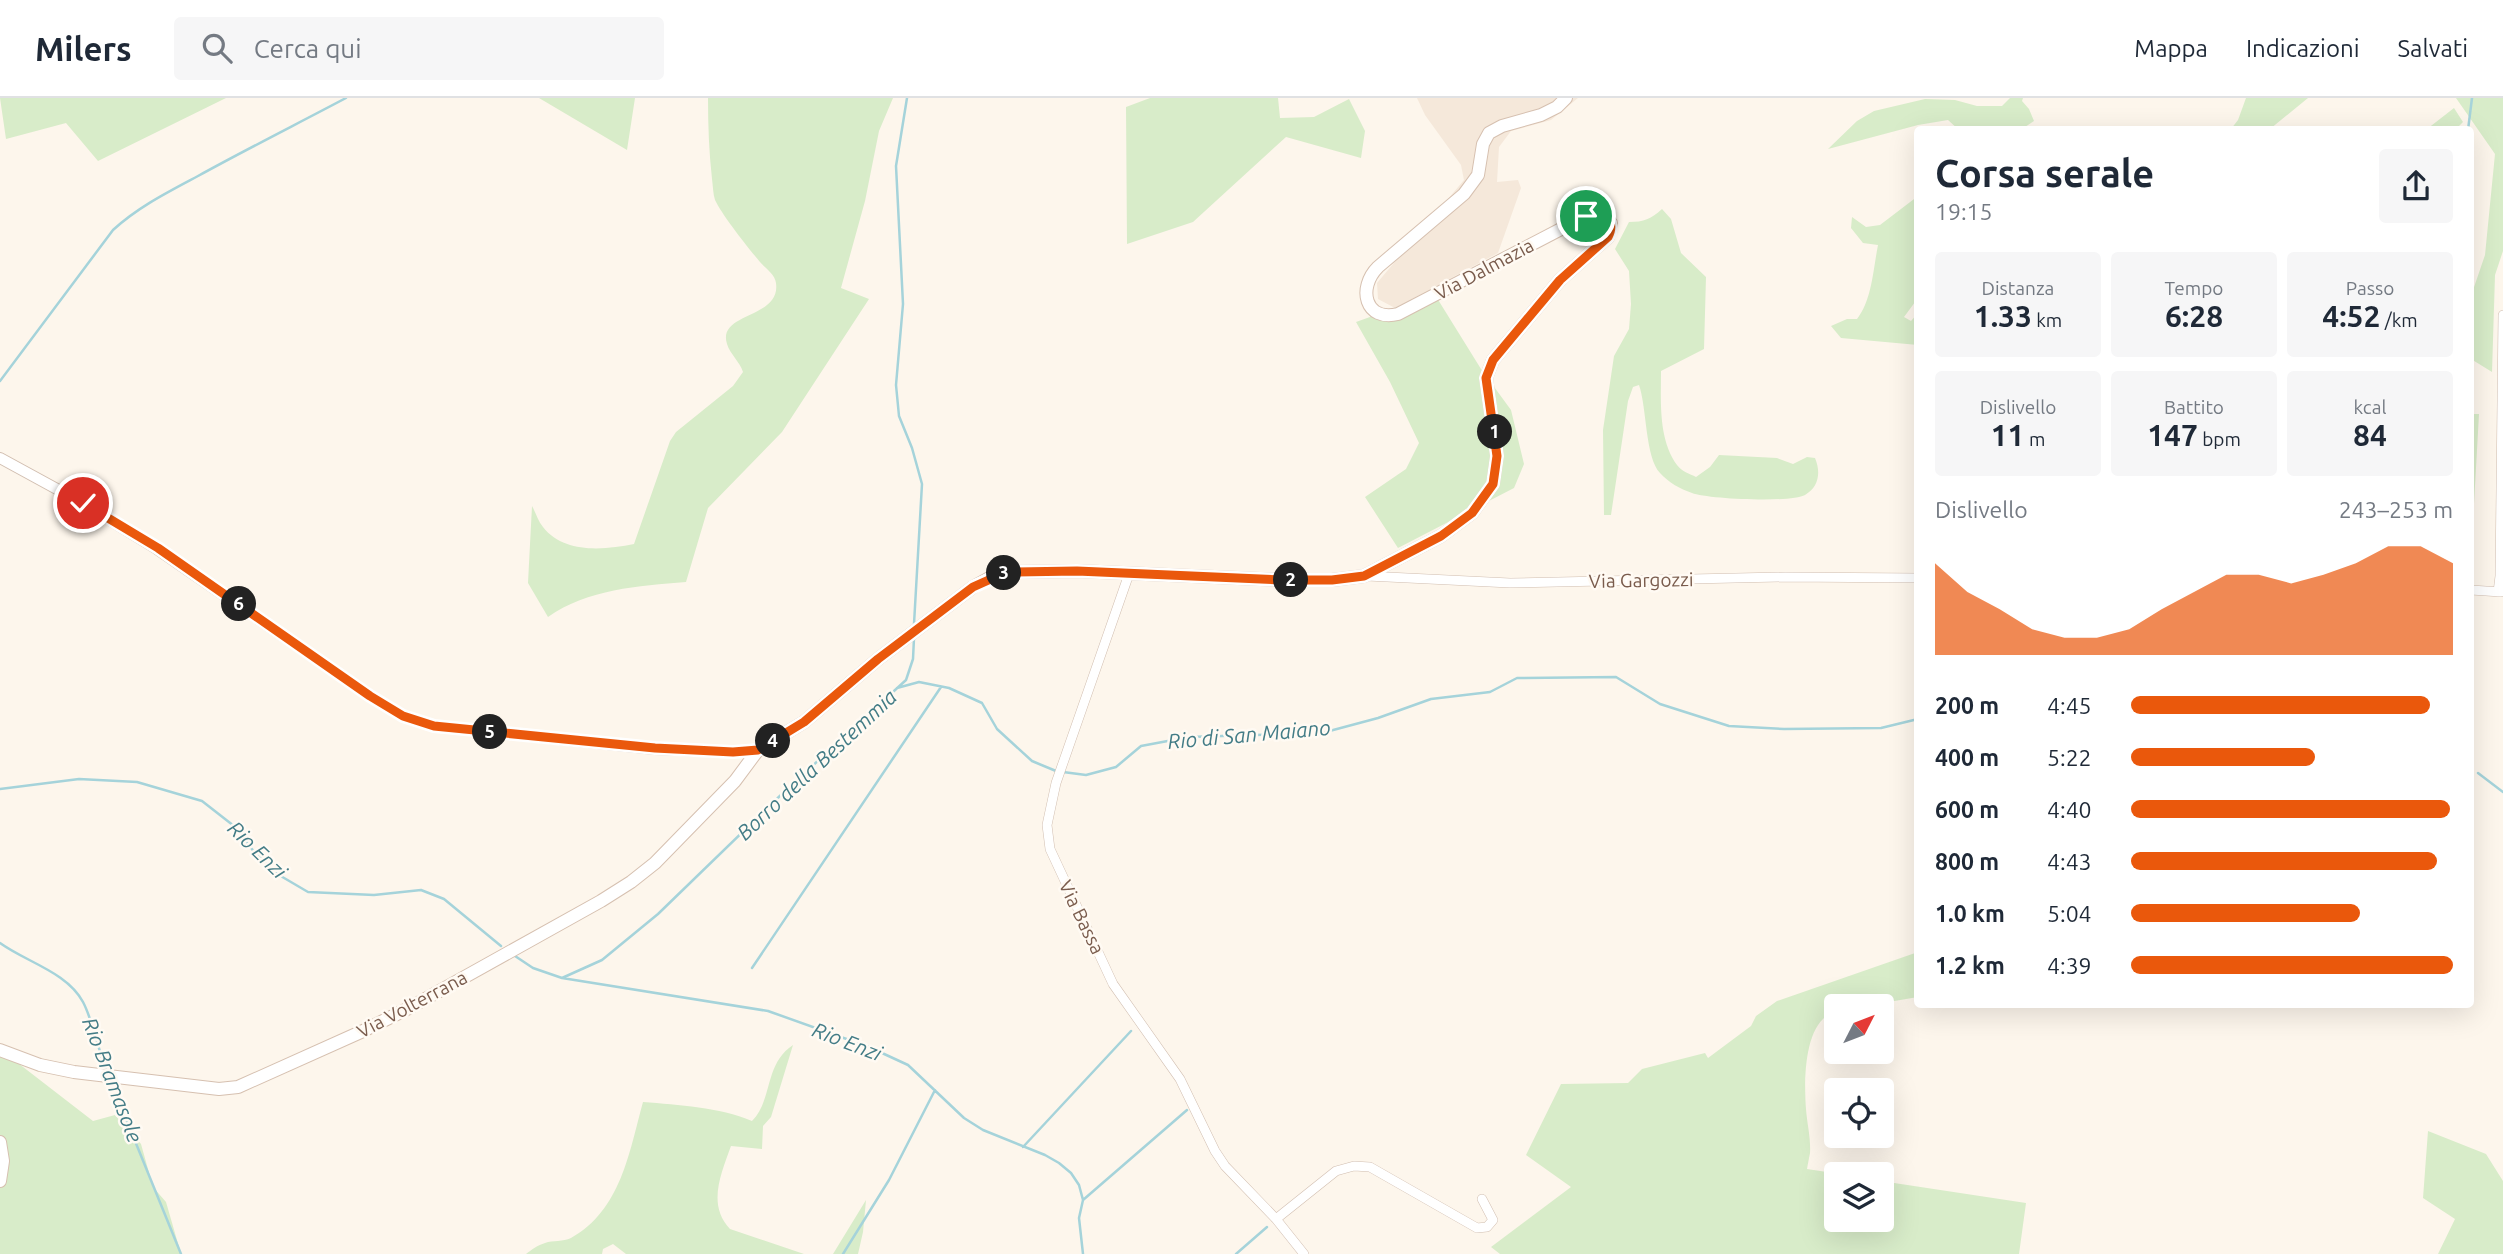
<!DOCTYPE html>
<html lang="it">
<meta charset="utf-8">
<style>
:root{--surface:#fff;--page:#f6f6f7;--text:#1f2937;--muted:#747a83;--line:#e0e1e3;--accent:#ea580c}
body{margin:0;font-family:Ubuntu,sans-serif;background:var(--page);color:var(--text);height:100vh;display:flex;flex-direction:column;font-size:26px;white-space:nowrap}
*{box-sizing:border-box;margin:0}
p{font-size:23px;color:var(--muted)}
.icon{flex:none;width:38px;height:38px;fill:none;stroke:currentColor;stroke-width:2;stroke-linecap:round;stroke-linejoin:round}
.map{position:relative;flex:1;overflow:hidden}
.drawer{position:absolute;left:1914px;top:28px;width:560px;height:882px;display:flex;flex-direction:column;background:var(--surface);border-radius:7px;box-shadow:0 7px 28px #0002}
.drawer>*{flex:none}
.needle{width:46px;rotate:48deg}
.tools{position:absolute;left:1824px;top:896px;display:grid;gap:14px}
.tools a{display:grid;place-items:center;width:70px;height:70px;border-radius:7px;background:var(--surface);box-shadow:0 7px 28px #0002;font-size:35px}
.pin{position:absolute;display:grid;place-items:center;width:60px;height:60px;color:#fff;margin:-30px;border:4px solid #fff;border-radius:50%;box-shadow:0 2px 7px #0007}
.km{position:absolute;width:35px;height:35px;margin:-18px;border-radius:50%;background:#222;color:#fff;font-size:19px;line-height:35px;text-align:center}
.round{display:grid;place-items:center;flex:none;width:74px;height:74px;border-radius:7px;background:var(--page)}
.headline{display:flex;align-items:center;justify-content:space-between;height:119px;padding:0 21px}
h1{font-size:38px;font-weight:600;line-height:52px}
.stats{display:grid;grid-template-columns:repeat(3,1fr);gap:10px;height:119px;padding:7px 21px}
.stats div{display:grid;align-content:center;border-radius:7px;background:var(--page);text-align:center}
.stats b{font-size:30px;font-weight:600}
.stats small{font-size:19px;font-weight:400}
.stats p{font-size:19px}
.chart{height:196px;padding:14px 21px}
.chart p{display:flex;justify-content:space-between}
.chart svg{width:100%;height:126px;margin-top:7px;fill:var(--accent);opacity:.7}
ul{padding:0 21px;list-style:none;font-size:23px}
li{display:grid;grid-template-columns:112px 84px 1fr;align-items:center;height:52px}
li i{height:18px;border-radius:9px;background:var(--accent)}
header{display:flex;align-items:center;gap:42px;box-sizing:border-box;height:98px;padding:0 35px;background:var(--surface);border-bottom:2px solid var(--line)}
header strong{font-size:33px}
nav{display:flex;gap:38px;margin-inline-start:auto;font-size:24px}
.search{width:490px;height:63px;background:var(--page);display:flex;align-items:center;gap:18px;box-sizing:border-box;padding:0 24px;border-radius:7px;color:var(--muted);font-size:26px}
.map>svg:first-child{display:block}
.residential{fill:#f5e8da}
.green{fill:#d8ecc9}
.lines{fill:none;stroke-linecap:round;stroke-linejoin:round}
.stream{stroke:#a5d3da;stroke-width:2.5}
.minor-casing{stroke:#d1beb0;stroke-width:10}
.tertiary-casing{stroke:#d1beb0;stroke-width:12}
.secondary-casing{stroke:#d6c0b0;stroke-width:14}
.minor{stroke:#fff;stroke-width:9}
.tertiary{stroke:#fff;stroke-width:10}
.secondary{stroke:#fff;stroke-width:12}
.route-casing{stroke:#fff;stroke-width:14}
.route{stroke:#ea580c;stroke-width:9}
.labels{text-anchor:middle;stroke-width:5;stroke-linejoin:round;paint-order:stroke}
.street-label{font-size:19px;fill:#7a5c4d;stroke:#fffaf3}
.water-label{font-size:21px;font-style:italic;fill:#437c86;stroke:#fffaf3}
</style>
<header>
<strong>Milers</strong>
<div class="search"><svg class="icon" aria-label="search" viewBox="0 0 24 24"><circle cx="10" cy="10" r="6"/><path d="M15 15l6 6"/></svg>Cerca qui</div>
<nav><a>Mappa</a><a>Indicazioni</a><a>Salvati</a></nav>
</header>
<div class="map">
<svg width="2503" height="1156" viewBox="0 0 2503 1156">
<rect width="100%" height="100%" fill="#fdf6ec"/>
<path class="residential" d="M1417,0H1578L1551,22L1511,33L1499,49L1497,84L1518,82L1521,90L1498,155L1395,210L1378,201L1377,185L1464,82L1461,67L1425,17Z"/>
<path class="green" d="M0,0H226L98,63L66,25L6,41Z
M539,0H635L627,52Z
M708,0H893L879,33L865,103L841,190L869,201L782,334L708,410L686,484C638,488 588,491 548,519L528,485L532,408C536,415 538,423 543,429C564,456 604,452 634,446L670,343L676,334L733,288L743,274C740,264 730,256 727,246C717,214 781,221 776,185C775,176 765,170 760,164C749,151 722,117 715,102C713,96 713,88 712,81C709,54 708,28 708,0Z
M1150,0H1278L1280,20L1314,19L1349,1L1365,33L1361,60L1286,39L1193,124L1127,146L1126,9Z
M2010,0H2023L2022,3L2029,11L2034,23L2022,31L1959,32L1948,22L1918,27L1828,51L1857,23L1874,13L1925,1L1955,2L1977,8H2002Z
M2246,0H2308L2270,31H2231L2238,22Z
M2456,0H2503V153L2495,177L2492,274L2471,261V198L2485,157L2495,56Z
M2454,10L2463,24L2456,31H2427Z
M1918,98V200L1904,219L1911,223L1918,215V247L1841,240L1831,228L1847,221H1857C1872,202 1873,172 1878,147L1863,145L1851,130L1852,119L1866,129L1880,127Z
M1662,111L1671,121L1681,155L1706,179L1704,251L1661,273C1661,303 1658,341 1677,367C1681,373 1690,376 1696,379L1710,369L1719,357L1777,360L1793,366L1807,359L1815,360C1821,374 1819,389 1805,397C1791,405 1707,401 1692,395C1680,391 1668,384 1660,375C1645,359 1647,310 1639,287L1633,289L1628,303L1611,417H1604L1603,332L1614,258L1629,231L1631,206L1629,173L1615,151L1629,124C1644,124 1651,121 1662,111Z
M1432,192L1481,271L1511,312L1524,366L1514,390L1398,450L1365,399L1406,371L1419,345L1390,284L1356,224L1395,210Z
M2471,316H2479L2471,460Z
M1918,854V899L1865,908H1836V914C1803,921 1804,985 1806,1011C1807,1025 1811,1041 1810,1055C1809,1060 1808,1065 1807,1071L1840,1076H1836V1122H1881V1083L2026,1105L2019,1156H1500L1491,1149L1571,1089L1526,1057L1561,986L1628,985L1642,971L1705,955L1708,960L1751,928L1756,918L1777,903Z
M793,947L771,1019L763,1028L762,1051L731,1048C721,1076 707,1107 730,1131L804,1156H626L613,1146L603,1151L602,1156H526C531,1152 538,1147 545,1145C553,1142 563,1144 571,1140C621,1112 629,1055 643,1004C679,1007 719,1009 752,1023C773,1002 764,966 793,947Z
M5,955L93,1023L115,1017L141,1046L153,1089L166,1104L181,1156H0V956Z
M2428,1033L2486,1056L2503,1083V1156H2438L2455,1121L2423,1100Z
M866,1102L863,1134L858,1156H833Z"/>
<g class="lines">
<path class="stream" d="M907,0L896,68L903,206L896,287L899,318L912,350L922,386L914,526
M2468,32L2472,0
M0,283L113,132C138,109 168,94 198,78C247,51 297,26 346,0
M897,590L919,584L949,590L982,605L997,631L1032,663L1056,673
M1063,674L1086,677L1116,669L1141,648L1189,639L1322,635L1378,620L1431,601L1490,594L1517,580L1616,579L1660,606L1729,628L1784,631L1881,630L1918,621
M2478,675L2503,694
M0,691L79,681L137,684L202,703L234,728L255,755L279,777L308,794L374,797L421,792L444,801L501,848
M0,845C26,864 67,874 83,904C93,923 98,951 106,972
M515,858L533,870L562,880L768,913L869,949L908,967L964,1020L983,1032L1045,1057L1059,1065L1071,1075L1079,1087L1083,1102L1079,1120L1083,1156
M752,870L941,589
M562,880L602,862L658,816L785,693L906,582L913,561L914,540
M111,984L181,1156
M1023,1049L1131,933
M1083,1102L1187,1012
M843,1156L889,1082L935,992
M1236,1156L1267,1129"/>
<g class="minor-casing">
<path id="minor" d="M1129,476L1056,685L1047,727L1050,751L1113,886L1180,981L1215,1053L1225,1068L1276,1121L1304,1156
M1367,478L1510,485L1785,479L1918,480
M2471,492L2501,494
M2498,494L2500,478L2503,217
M1276,1121L1336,1073L1354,1068L1370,1069L1477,1130L1487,1129L1493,1122L1482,1101"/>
</g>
<g class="tertiary-casing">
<path id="tertiary" d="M0,360L77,402L157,451L370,598L403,618L434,628L655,651L733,654L758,652"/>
</g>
<g class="secondary-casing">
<path id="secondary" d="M0,952L40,967L74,974L219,991L238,989L363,933L409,910L601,803L631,784L655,765L735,683L758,652L804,624L878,561L973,489L991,479L1010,474L1077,473L1282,482H1332L1364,478L1441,438L1472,415L1493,386L1497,358L1486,280L1493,262L1560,182L1608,139L1611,125L1602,117L1586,118L1398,216C1365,224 1357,190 1378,169L1464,96L1478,77L1483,46L1489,35L1502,28L1541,17L1557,9L1566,0
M0,1044L3,1063L0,1083"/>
</g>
<use href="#minor" class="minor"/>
<use href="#tertiary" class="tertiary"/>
<use href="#secondary" class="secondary"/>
</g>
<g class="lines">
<g class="route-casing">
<path id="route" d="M83,405L158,450L370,598L403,618L434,628L655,650L733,654L758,652L804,624L878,561L973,489L1002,476L1010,474L1077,473L1282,482H1332L1364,478L1441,438L1472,415L1493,386L1497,358L1486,280L1493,262L1560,182L1608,139C1617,121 1601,115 1586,118"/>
</g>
<use href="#route" class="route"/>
</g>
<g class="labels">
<g class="street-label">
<text transform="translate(1484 171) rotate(-28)" y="7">Via Dalmazia</text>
<text transform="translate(1641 482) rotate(-1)" y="7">Via Gargozzi</text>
<text transform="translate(1082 819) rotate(64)" y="7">Via Bassa</text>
<text transform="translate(412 906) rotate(-28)" y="7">Via Volterrana</text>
</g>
<g class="water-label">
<text transform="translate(1249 637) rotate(-5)" y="7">Rio di San Maiano</text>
<text transform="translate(817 667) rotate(-43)" y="7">Borro della Bestemmia</text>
<text transform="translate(257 752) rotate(44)" y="7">Rio Enzi</text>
<text transform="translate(847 944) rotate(21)" y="7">Rio Enzi</text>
<text transform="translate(112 982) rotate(69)" y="7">Rio Bramasole</text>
</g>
</g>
</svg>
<div class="tools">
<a><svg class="needle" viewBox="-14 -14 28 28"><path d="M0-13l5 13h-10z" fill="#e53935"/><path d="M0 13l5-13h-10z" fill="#747a83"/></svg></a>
<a><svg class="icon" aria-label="locate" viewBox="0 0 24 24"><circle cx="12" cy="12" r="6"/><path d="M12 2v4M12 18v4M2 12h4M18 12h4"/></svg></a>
<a><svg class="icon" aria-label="layers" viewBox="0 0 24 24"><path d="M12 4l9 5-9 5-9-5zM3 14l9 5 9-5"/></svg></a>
</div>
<div class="pin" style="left:1586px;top:118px;background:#1e9e55"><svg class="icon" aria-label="arrive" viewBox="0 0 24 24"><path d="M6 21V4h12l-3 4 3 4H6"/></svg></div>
<div class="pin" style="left:83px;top:405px;background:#d93025"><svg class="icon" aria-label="check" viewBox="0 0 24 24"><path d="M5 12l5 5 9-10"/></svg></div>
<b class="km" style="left:1495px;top:334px">1</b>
<b class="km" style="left:1291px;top:482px">2</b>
<b class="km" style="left:1004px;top:475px">3</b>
<b class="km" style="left:773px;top:643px">4</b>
<b class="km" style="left:490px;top:634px">5</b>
<b class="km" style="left:239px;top:506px">6</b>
<section class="drawer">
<div class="headline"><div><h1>Corsa serale</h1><p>19:15</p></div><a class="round"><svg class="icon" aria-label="share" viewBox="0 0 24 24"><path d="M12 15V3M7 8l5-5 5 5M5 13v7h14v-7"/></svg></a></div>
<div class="stats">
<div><p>Distanza</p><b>1.33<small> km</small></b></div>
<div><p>Tempo</p><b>6:28</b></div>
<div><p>Passo</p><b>4:52<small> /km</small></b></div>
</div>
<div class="stats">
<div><p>Dislivello</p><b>11<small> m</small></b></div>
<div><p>Battito</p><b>147<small> bpm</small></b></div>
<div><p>kcal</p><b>84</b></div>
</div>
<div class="chart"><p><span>Dislivello</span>243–253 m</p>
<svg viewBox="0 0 160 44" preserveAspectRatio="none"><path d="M0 44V12L10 22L20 28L30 35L40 38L50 38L60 35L70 28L80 22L90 16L100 16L110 19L120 16L130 12L140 6L150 6L160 12V44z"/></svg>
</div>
<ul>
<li><b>200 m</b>4:45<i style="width:93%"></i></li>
<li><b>400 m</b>5:22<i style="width:57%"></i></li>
<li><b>600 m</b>4:40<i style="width:99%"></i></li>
<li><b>800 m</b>4:43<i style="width:95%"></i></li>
<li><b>1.0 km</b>5:04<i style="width:71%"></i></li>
<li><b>1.2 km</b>4:39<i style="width:100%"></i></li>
</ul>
</section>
</div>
